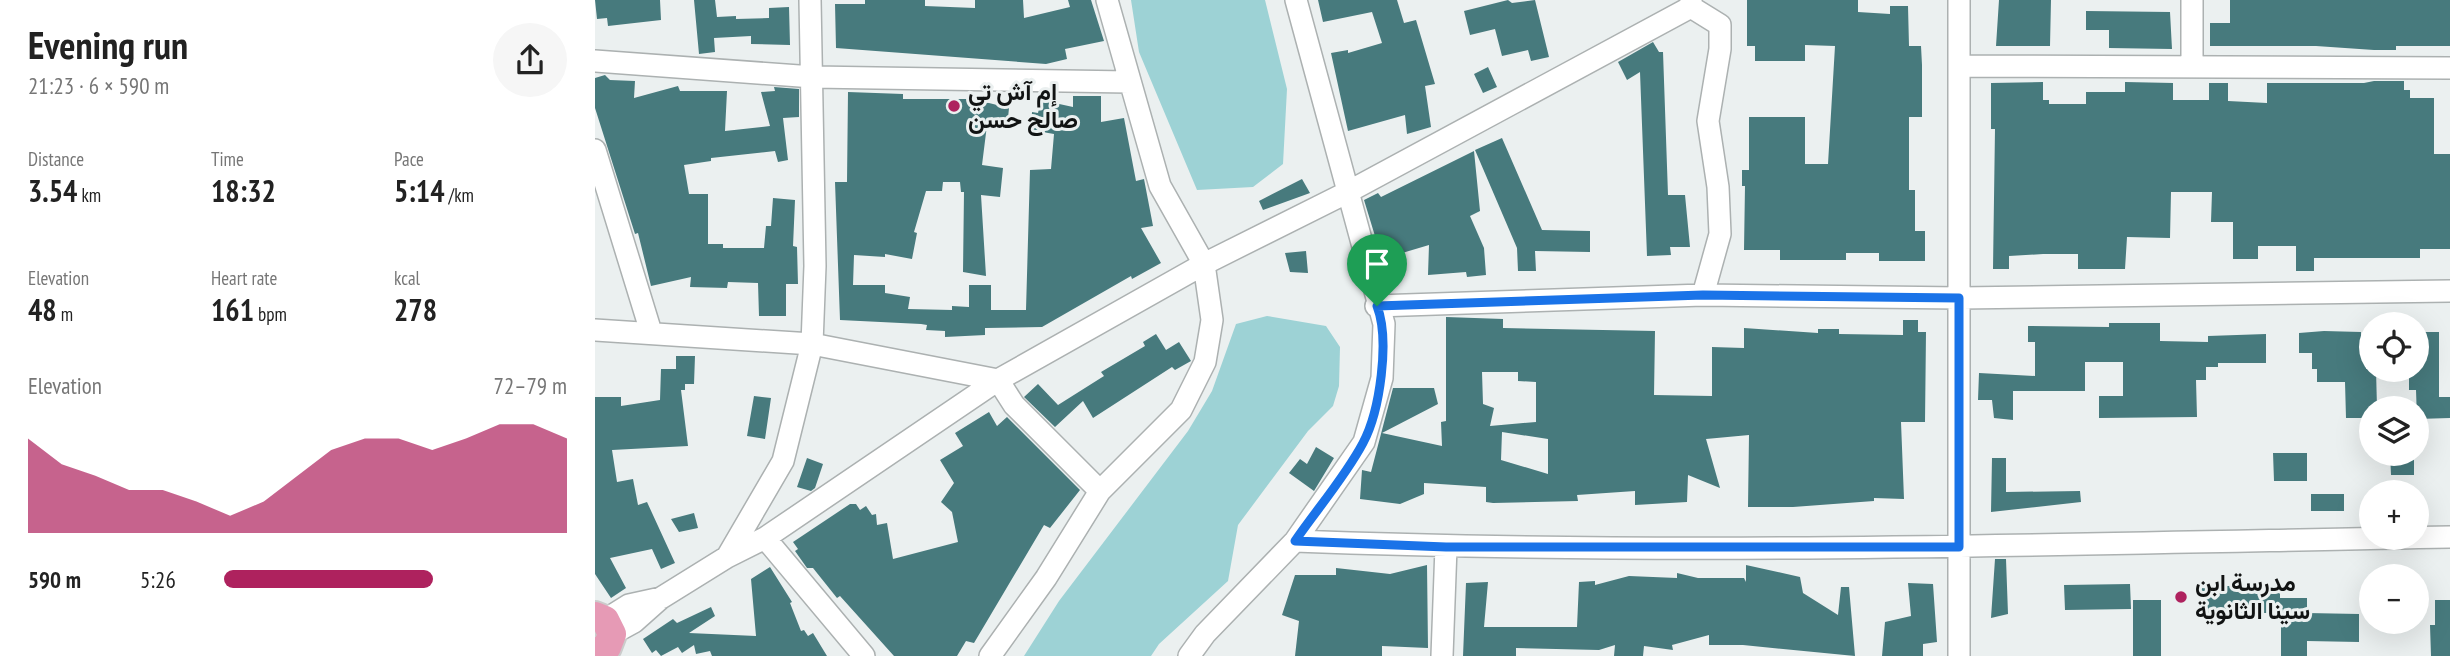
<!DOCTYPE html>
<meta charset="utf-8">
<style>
:root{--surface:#fff;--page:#f6f6f6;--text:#222;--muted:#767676;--accent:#ae225e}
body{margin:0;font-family:"PT Sans Narrow",Vazirmatn,sans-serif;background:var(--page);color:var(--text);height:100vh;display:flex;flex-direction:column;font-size:26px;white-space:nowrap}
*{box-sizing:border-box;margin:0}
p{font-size:23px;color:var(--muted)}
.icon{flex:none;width:38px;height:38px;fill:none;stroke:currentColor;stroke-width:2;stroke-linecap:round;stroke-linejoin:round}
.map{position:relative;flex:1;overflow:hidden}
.side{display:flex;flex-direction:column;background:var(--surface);width:595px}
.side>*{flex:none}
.controls{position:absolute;left:1764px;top:312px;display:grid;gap:14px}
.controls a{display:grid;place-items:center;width:70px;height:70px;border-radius:50%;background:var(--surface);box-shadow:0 7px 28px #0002;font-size:35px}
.pin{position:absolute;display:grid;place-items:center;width:60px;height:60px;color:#fff;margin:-72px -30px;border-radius:50% 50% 50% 0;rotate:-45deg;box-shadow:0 0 7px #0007}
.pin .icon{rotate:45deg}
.round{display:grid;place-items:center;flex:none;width:74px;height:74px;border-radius:37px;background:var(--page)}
.summary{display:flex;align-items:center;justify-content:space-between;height:119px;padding:0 28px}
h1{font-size:38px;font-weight:700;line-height:52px}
.figures{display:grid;grid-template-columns:repeat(3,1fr);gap:10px;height:119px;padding:7px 28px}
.figures div{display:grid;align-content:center}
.figures b{font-size:30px;font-weight:700}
.figures small{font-size:19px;font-weight:400}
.figures p{font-size:19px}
.chart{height:196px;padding:14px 28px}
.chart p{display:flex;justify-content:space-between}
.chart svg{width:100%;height:126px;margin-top:7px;fill:var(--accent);opacity:.7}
ul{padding:0 28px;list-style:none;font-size:23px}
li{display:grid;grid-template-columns:112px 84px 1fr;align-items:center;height:52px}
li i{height:18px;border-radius:9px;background:var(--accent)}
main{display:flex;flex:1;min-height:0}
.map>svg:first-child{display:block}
.water{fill:#9dd2d5}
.building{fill:#477a7d;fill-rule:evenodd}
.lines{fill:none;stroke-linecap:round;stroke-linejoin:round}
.minor-casing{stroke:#acb1b1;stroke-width:24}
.major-casing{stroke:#cbcbcb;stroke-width:32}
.minor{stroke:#fff;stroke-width:21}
.major{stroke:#e69ab5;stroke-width:28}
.route-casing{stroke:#fff;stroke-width:14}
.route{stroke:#1a73e8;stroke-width:9}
.poi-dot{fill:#ae225e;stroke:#ebf0f0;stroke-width:2.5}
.labels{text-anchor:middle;stroke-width:6;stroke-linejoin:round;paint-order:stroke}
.poi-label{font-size:24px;font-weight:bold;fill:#111313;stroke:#ebf0f0;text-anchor:start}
</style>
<main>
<section class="side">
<div class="summary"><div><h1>Evening run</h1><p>21:23 · 6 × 590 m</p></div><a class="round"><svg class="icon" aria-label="share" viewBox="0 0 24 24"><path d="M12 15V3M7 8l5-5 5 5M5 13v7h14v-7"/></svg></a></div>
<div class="figures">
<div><p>Distance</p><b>3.54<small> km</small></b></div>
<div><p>Time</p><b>18:32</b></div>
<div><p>Pace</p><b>5:14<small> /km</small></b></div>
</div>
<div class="figures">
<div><p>Elevation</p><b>48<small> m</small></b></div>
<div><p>Heart rate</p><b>161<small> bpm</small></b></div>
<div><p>kcal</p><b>278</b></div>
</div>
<div class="chart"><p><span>Elevation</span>72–79 m</p>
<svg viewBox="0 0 160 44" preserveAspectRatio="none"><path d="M0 44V11L10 20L20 24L30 29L40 29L50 33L60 38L70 33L80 24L90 15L100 11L110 11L120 15L130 11L140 6L150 6L160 11V44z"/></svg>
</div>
<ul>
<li><b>590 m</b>5:26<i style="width:61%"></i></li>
</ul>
</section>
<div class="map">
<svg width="1855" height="656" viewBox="0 0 1855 656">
<rect width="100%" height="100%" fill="#ebf0f0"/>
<path class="water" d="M536,0H670L692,89L688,164L658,187L602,190L544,52Z
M672,316L731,326L745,347L744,386L738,406L713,431L643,525L633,581L564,644L556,656H429L464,601L593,431L617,391L641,324Z"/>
<path class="building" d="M0,0H65L66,20L13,26L12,18L2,19Z
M99,0H120L122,17L141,16V19L174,18V8L194,7L195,45L156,44V36L119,38L120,52L104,54Z
M270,0H330V6L380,8V0H428L429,18L475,7L473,0H496L509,41L470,49L472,59L451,64L241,48L240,4H270Z
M723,0H802L809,23L821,20L840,84L830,86L836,127L812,134L810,115L753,131L736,53L753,50V53L787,43L777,12L728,22Z
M913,0L917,3L940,0L954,57L936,61L933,50L907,56L900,29L875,35L869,11Z
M1152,0H1263V12L1295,14V6H1313L1314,46H1326L1327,65V117H1314V190H1320V231H1330V261H1284V253H1251V260H1185V250H1149L1150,186H1147V170H1154V117H1210V164H1233L1240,46L1210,45V61H1160V46H1152Z
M1404,0H1456L1455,46H1401Z
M1635,0H1855V46H1801V50H1779L1721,46H1615V23H1635Z
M1491,11L1575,12L1577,49L1514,48V30H1491Z
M1058,42L1064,52H1068L1073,195H1090L1095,247H1075L1076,255L1052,256L1045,72L1032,80L1023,62Z
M893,67L902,87L888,93L879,74Z
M10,75L15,80L40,81L39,98L83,86L85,91H132L130,131L175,126L166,92L180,91L179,87L204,89V117L188,118L193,160L183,162L180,151L116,158V161L89,165L94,194H113V244H128V248H169L171,226H176L178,198L200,200L198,246L202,247L203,284H191V316H164L163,283L133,282L132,288L95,287L96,277L56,286L43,233L40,234L0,108V78Z
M1779,81H1809V90H1815V98H1839V154H1855V249H1825V258H1719V271H1701V246H1663V259H1638V222H1616L1617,192H1576L1575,238L1532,237L1530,269H1483V254H1448L1414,256V269H1398L1400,129H1396V83L1448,82V100H1454V104H1491V92H1530V82L1578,83V100H1614V83H1633V101L1672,103V83H1769Z
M253,92L308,94V99H378L414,108L412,128L392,125L387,165L408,168L405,197L386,195L391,276L368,272L369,192H366L365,182H348L347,191H331L319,232L322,233L317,259L290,254V257L259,255L258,285H290V293L315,297L313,309L357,310V306L374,307V285H396V310H431L435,170L456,169L459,134L436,130L437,112L443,113L446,100L478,107V96H506V122L529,118L541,181L549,179L558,226L546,228L566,263L537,279L536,276L447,327L390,328V335L350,337V331L331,330L332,325L326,324L245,320L240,182H252Z
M907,138L947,230L995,231V252L940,251L941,271H923L922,248L880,150Z
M879,151L885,211L875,216L889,248L891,275L872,277L871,272L833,275L834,245L787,259L769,200L783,193L786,197Z
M707,179L715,193L668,210L664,201Z
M711,251L713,273L695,272L690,253Z
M851,317L908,319V328L1060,331L1059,395L1117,396V347L1149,348V328L1223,333V329H1244V334L1308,335V320H1323V332H1331L1330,422H1306L1309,499L1279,498V501L1198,507H1153L1154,435L1111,439L1125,488L1093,475L1092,502L1040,505V491L982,495L983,501L898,503L891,502V487L829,483V494L805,504L765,499L767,470L776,472L798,388H839L843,404L787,433L847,446L846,422L851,421ZM887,372H923V381L941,382V422L895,426L899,408L888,404ZM907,432L953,439V474L906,460Z
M1514,323H1565V341L1613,342V336L1671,334V363H1623V367H1611V380H1601L1602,417L1504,418V396H1528V362H1490V391H1418V420L1399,418L1397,400H1383L1384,373L1440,376V342H1433V326L1514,327Z
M1729,331L1766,332V340H1771V369H1781L1782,408H1776V418H1751L1750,382H1722V369H1717V353H1704V333Z
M1822,332H1844V397H1855V418L1822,419L1821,390H1814V369H1822Z
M561,334L571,350L584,342L596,361L580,370L577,367L498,418L488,401L460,427L429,397L443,384L463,405L509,376L506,372L550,346L548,342Z
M81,356H100L99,384H90V390H86L93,446L17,450L22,482L38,479L43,505L52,502L80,563L66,569L57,549L15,558L31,588L16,598L0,574V397H26V406L65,400L66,369H81Z
M159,396L176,398L170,439L152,436Z
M394,412L402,426L412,417L485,490L455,528L449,525L379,643L371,641L362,656H299L245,596L242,598L218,568H212L200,551L203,549L198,542L255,504H261L265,510L271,506L277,515L281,514L282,525L292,523L298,559L363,542L357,512L346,502L359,483L345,460L368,446L360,433Z
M721,447L739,458L719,491L694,473L705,459L712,464Z
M1678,453H1712V481H1679Z
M1795,453H1819V475H1796Z
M212,458L228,464L220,488L216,491L202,487Z
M1397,458H1411V492L1485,491L1486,502L1396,512Z
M1716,494H1749V511H1716Z
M99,513L103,528L84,532L76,519Z
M1400,559H1411L1413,614L1396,618Z
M832,565L833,648L787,646V656H700L704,621L687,615L700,575H741V568L795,574Z
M1151,565L1205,577L1208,593L1243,615L1246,587H1254L1260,656L1148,645H1114V635L1077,645L1078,650L1049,646L1048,656H1019L1020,645L1004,650L921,648V656H868L871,583L893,582L889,627H982L984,582L1000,581V585L1034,576L1082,578V573L1103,578H1149L1151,582Z
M175,567L197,602L195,603L206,631L209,630L213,636L218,633L232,656H117L115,651L101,654L99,645L87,653L83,647L66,656L61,650L57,653L48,639L78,619L82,623L116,607L120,616L94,633L161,636L156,579Z
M1313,583L1338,584L1342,642L1328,644V656H1287L1290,622L1316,616Z
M1535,584L1536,609L1470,610L1469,585Z
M1606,586H1685V598H1712V613L1764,614V642L1712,641V656H1686V613H1606Z
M1538,600H1566V656H1538Z
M1840,600H1855V656H1836L1835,625H1840Z"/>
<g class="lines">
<g class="minor-casing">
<path id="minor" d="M1364,0V656
M1096,7L1125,25V49L1113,121L1123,187L1125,234L1108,295
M0,61L218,77L534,82
M1365,66L1855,68
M1597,66V0
M0,150L56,332
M781,306L1108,295L1365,298L1855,291
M0,330L217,344L403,380L419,405L505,491
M170,538L269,656
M700,541C1085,556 1470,544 1855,537
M132,557L170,538L403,380L609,264L751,193L1096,7V0
M10,620L34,605L66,598
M17,634L39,622L66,598L132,557L188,461L217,344L220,266L215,0
M395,656L451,578L505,491L586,410L610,362L617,320L609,264L565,186L512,0
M594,656L610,634L700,541L769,442L787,378L789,324L701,0
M847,656L851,547"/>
</g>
<g class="major-casing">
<path id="major" d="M0,616L10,620L17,634L12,647L0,653"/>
</g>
<use href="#minor" class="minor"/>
<use href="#major" class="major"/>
</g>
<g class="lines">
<g class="route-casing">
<path id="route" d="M1108,295L1364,298V547H851L700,541C722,509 750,477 768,443C785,411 795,340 782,306Z"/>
</g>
<use href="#route" class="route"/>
</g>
<g class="poi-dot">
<circle cx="359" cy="106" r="7"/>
<circle cx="1586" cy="597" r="7"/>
</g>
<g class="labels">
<g class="poi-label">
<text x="373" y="100">إم آش تي<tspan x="373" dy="28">صالح حسن</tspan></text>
<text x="1600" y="591">مدرسة ابن<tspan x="1600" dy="28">سينا الثانوية</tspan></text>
</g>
</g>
</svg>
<div class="controls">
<a><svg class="icon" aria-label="locate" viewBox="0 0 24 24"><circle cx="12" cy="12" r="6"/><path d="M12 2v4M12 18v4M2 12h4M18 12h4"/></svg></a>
<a><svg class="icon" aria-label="layers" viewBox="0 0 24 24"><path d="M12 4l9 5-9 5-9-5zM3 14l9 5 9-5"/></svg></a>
<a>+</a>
<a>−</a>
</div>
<div class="pin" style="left:782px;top:306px;background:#1e9e55"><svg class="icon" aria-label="arrive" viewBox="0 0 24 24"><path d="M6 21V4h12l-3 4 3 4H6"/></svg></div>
</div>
</main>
